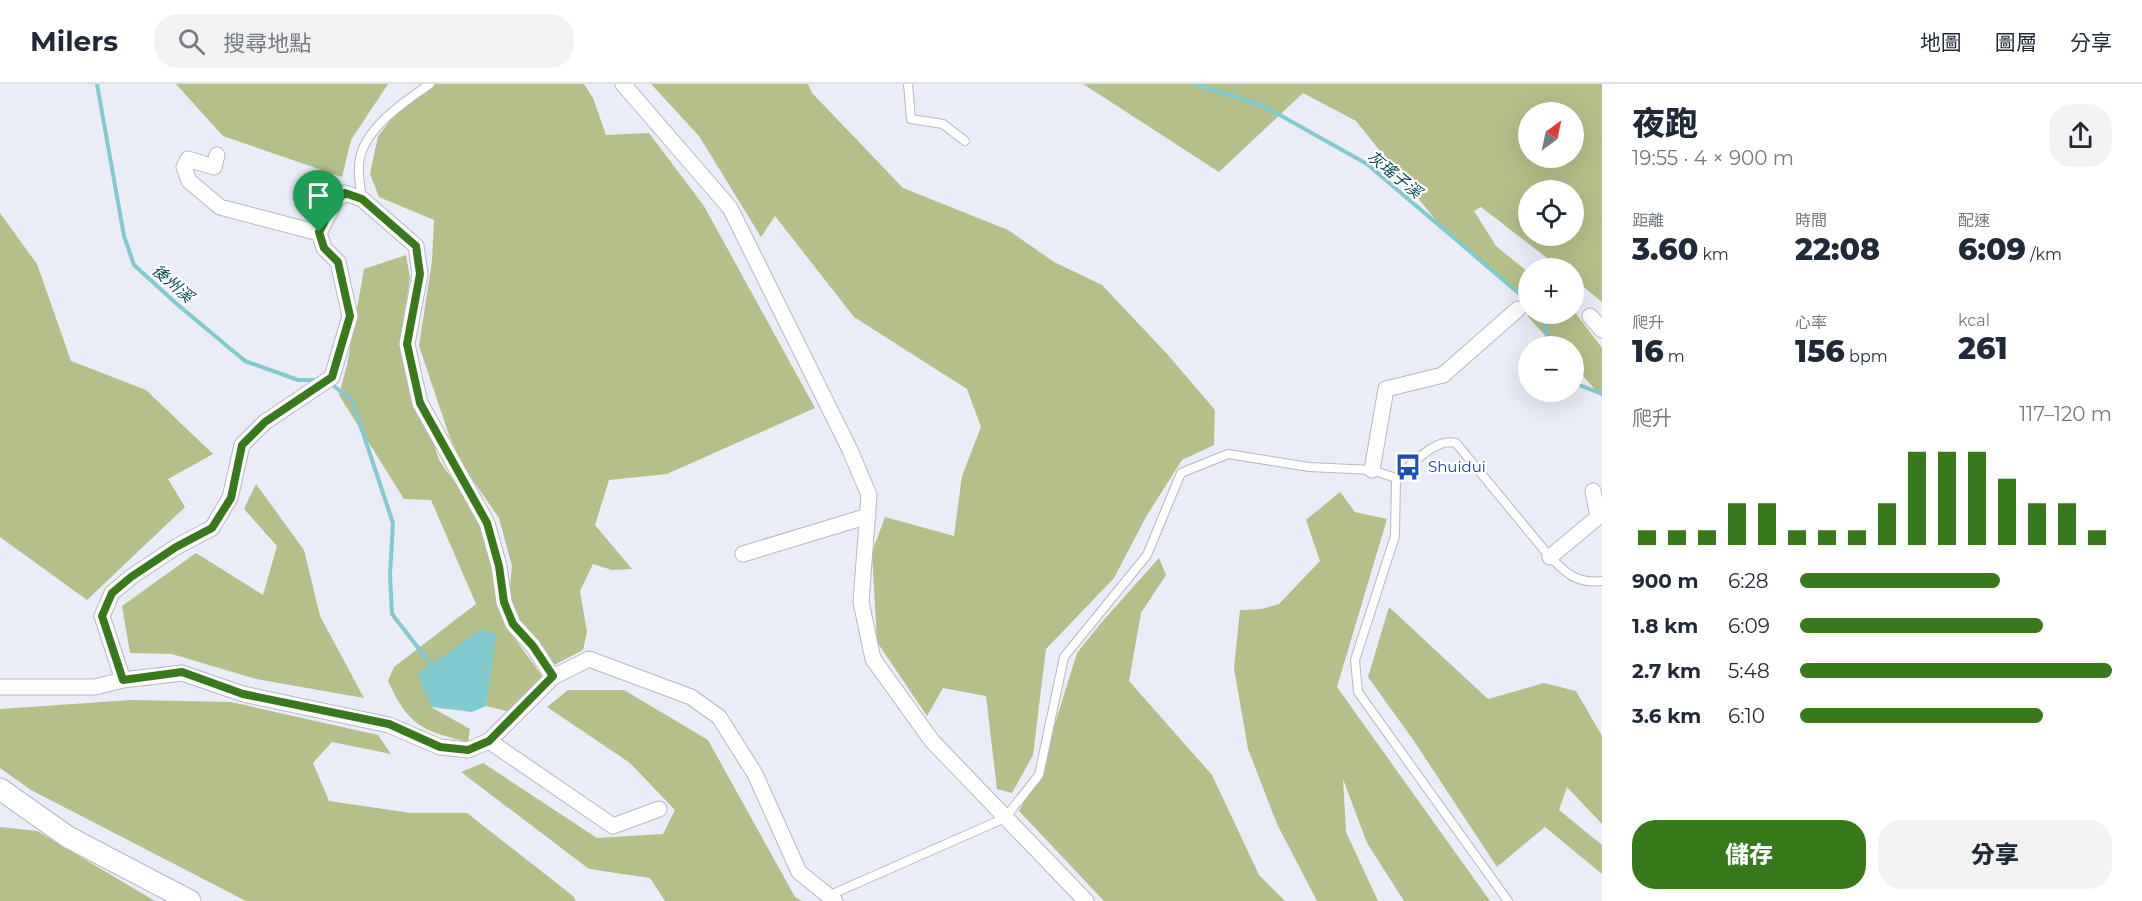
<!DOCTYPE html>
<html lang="zh-TW">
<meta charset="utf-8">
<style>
:root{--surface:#fff;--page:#f2f2f3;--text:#1f2937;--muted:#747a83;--line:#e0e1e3;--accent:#387a1b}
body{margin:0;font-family:Montserrat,"Noto Sans TC",sans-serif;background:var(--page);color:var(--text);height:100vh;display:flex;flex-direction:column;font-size:22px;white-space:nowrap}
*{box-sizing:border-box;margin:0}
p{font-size:20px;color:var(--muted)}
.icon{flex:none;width:33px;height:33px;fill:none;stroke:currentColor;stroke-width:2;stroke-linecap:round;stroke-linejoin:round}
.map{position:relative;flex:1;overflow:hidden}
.panel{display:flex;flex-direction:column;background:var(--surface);width:540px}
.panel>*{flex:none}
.needle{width:39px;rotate:33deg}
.tools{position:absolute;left:1518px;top:18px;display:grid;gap:12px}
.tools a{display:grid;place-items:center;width:66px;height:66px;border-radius:50%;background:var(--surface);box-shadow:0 6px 24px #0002;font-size:30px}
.pin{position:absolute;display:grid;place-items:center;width:51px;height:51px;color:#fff;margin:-62px -26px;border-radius:50% 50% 50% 0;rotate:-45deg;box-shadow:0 0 6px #0007}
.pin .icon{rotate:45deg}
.round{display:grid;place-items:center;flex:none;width:63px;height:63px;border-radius:24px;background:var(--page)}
.head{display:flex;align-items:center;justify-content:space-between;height:102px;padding:0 30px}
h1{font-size:33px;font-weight:800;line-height:45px}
.figures{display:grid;grid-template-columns:repeat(3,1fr);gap:9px;height:102px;padding:6px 30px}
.figures div{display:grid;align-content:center}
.figures b{font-size:30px;font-weight:800}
.figures small{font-size:16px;font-weight:400}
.figures p{font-size:16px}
.chart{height:168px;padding:12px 30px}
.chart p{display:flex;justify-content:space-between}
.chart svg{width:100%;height:108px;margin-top:6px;stroke:var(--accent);stroke-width:6}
.cta{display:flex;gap:12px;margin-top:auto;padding:12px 30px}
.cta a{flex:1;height:69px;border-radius:24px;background:var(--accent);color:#fff;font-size:24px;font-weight:800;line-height:69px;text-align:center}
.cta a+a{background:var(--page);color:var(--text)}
ul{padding:0 30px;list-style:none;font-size:20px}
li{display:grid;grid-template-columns:96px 72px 1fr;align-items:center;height:45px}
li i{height:15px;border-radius:8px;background:var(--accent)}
header{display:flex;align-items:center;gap:36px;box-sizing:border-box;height:84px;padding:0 30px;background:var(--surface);border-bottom:2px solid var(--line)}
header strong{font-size:28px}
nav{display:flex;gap:33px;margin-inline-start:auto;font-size:21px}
.search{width:420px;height:54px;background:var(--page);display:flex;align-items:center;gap:15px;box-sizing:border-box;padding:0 21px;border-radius:24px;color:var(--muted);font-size:22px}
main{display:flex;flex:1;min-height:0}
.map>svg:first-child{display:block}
.forest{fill:#b4bf8a;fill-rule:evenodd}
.water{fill:#81cacf}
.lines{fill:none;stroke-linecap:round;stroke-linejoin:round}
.stream{stroke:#81cacf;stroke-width:4}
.lane-casing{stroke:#b6b9c3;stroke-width:10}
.street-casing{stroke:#b6b9c3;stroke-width:17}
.secondary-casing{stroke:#b6b9c3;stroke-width:23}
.lane{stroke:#fff;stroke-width:8}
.street{stroke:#fff;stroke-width:15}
.secondary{stroke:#fff;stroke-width:21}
.route-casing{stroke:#fff;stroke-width:12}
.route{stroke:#387a1b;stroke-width:8}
.labels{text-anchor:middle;stroke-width:4.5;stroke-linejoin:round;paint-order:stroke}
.transit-label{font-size:15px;fill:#164399;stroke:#fff;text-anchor:start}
.water-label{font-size:16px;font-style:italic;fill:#064b4f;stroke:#fff}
</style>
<header>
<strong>Milers</strong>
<div class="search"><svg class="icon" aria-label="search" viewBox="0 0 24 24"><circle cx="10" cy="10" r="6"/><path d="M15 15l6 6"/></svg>搜尋地點</div>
<nav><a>地圖</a><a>圖層</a><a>分享</a></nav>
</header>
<main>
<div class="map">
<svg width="1602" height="817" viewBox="0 0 1602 817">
<rect width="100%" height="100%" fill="#eaedf8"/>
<path class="forest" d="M176,0H388L351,56L342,93L223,52Z
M427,0H584L593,14L606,51L649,49L704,122L815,324L667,390L609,396L595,441L632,485L612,486L593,480L580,507L587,548L583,566L554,581L527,549L508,521L512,482L499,434L463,382L449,351L419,262L432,177L434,136L379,113L370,90L378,52L408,14Z
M651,0H808L812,9L903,104L1008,146L1054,178L1102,201L1168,271L1215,326L1214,361L1182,376L1147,431L1114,494L1046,565L1033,671L1012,709L997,705L986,612L943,604L927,632L877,558L872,468L885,433L954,452L962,392L981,343L967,305L854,233L775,132L761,153L699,52Z
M1083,0H1602V218L1574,195V184H1560L1481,123L1474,127L1496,162L1528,188V230H1574V227L1602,264V313L1574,282V262H1555L1529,234L1521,211L1438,139L1356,37L1303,9L1219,88ZM1528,28H1574V74H1528ZM1528,106H1574V152H1528Z
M0,129L37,180L71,277L146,306L213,370L168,395L185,423L87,516L0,453Z
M406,171L410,194L400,256L439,376L481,436L493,480L499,519L513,552L542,592L510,628L486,622L489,598L431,623L470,645L468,658C422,647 408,641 388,597L394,583L476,520L431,416L404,415L339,311L347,281L364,185Z
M256,400L304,466L320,532L364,614L256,595L172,570L130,569L122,522L196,469L263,511L277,462L244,425Z
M1340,408L1355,428L1387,435L1337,603L1490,817H1404L1367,759L1343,695L1346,748L1378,817H1317L1277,740L1248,665L1234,584L1240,526L1262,525L1279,520L1320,477L1306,436Z
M1159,474L1166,491L1141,529L1129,597L1212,691L1259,791L1285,817H1104L1019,727L1039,691L1077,569L1101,539Z
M1389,523L1488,615L1544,599L1576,607L1602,652V740L1567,703L1559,726L1602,761V790L1545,743L1497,783L1414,657L1368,593Z
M568,606H624L708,656L795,813L802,817H665L650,794L589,785L461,688L483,679L597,754L663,750L675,726L630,679L547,623Z
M131,616L231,618L378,651L391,670L332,658L313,679L329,717L411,729H467L573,812L576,817H246L31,706L0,684V625Z
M0,743L37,747L155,817H0Z"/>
<path class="water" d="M481,545L496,551L486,622L472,628L431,623L418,590Z"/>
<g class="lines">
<path class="stream" d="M97,0L124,152L134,181L178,221L245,277L298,296H316
M1194,0L1262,21L1367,80L1528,217
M1543,230L1549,262
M1574,299L1602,310
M335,303L352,316L393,439L390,491L392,530L433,583"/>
<g class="lane-casing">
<path id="lane" d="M908,0L911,35L943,40L965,57
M362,115C361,105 358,93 359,83C359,47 404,18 430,0
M828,812L1005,734L1039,691L1064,573L1147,471L1181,389L1228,370L1309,383L1372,386L1396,394
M1508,817L1358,608L1355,576L1395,452L1396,394C1412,381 1435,353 1456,359L1550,473C1567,490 1577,500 1602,497"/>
</g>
<g class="street-casing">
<path id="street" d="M623,0L730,124L850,366L869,411L861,518L873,575L932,657L1086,817
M217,71L214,83L188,75L184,83L189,97L220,123L319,149
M1590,232L1602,246
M1372,386L1386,305L1443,291L1518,225
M743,470L868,432
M1550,473L1598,433L1593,407
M123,596L102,532L112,509L131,493L176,463L212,444L230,414L242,361L265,338L332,293L350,232L338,178L324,164L319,149L336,116L345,109L362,115L416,162L420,190L407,260L420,319L487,439L499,482L504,518L513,540L533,562L553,593
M0,603H95L123,596L182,589L243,610L389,641L440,663L468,666L489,657L553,593L589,575L691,613L719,633L755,690L799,788L835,817
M489,657L613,742L659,725"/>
</g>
<g class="secondary-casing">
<path id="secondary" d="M0,705L68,753L190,817"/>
</g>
<use href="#lane" class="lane"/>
<use href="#street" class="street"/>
<use href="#secondary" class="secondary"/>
</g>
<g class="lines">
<g class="route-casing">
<path id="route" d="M345,109L362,115L416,162L420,190L407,260L420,319L487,439L499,482L504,518L513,540L533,562L553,592L489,657L468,666L440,663L389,640L243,610L182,588L123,596L102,532L112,509L131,493L176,463L212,444L231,414L242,361L265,338L332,293L350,232L338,178L324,164L319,148L336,116Z"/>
</g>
<use href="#route" class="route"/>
</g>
<defs>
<g id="bus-bare" transform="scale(2.07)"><path d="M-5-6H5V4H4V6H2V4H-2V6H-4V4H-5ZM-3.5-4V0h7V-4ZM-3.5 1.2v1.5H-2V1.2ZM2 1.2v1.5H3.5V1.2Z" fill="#1a4fb4" stroke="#fff" stroke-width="2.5" paint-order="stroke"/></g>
</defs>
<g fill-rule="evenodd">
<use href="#bus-bare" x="1408" y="383"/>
</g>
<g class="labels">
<g class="transit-label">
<text x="1428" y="388">Shuidui</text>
</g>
<g class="water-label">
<text transform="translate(1395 90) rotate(39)" y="6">灰瑤子溪</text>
<text transform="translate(173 199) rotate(41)" y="6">後州溪</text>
</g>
</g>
</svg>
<div class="tools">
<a><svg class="needle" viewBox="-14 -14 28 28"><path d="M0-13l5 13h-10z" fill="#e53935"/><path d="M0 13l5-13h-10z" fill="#747a83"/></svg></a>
<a><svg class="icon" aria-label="locate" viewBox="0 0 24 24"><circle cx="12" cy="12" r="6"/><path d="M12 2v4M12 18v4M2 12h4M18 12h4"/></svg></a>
<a>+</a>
<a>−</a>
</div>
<div class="pin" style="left:319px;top:148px;background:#1e9e55"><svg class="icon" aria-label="arrive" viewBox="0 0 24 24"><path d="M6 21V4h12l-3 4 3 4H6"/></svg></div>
</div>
<section class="panel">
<div class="head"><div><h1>夜跑</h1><p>19:55 · 4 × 900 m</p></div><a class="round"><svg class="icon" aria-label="share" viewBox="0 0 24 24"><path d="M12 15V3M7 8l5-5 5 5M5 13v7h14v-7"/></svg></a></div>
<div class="figures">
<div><p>距離</p><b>3.60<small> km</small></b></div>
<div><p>時間</p><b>22:08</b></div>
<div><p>配速</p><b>6:09<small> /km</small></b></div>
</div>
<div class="figures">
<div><p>爬升</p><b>16<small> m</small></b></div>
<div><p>心率</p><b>156<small> bpm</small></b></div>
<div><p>kcal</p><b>261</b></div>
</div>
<div class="chart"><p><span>爬升</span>117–120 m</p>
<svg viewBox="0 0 160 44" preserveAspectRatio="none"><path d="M5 44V38M15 44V38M25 44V38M35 44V27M45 44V27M55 44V38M65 44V38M75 44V38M85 44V27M95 44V6M105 44V6M115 44V6M125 44V17M135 44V27M145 44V27M155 44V38"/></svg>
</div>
<ul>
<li><b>900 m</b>6:28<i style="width:64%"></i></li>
<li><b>1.8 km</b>6:09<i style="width:78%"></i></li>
<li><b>2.7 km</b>5:48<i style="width:100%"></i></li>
<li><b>3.6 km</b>6:10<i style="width:78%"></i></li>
</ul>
<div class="cta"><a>儲存</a><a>分享</a></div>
</section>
</main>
